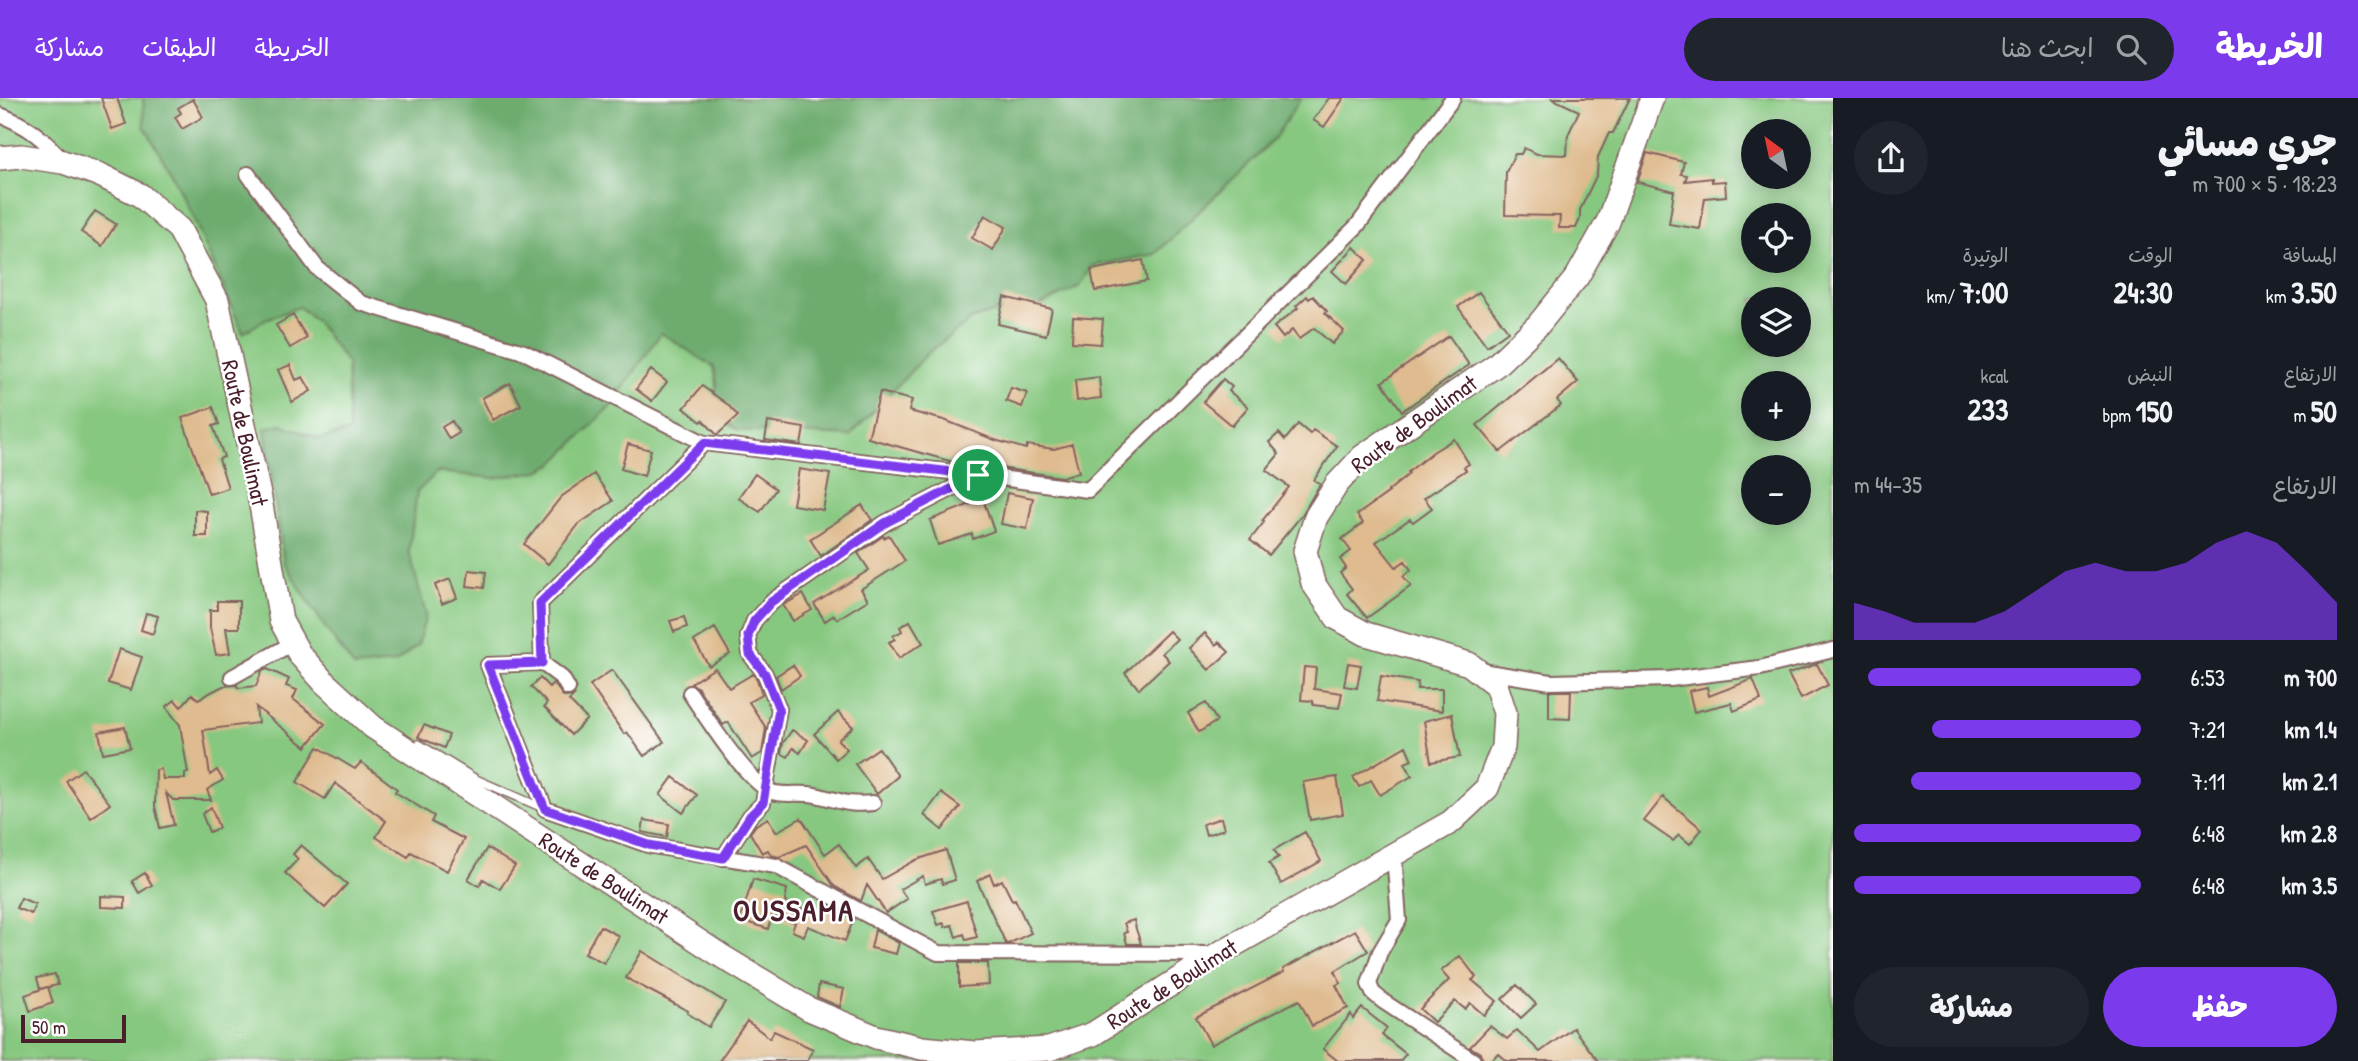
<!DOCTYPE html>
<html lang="ar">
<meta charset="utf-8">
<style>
:root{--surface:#171b24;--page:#20242c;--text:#f1f3f6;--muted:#9ea1a6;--accent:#7c3aed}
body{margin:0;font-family:"Patrick Hand","Playpen Sans Arabic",sans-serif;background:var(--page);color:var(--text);direction:rtl;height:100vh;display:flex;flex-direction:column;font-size:26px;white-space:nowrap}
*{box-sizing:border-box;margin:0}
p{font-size:23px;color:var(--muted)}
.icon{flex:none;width:38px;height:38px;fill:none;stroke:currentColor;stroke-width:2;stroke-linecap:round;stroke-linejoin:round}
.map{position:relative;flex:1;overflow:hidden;direction:ltr}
.side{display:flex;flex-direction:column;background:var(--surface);width:525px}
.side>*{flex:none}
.needle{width:46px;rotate:327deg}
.tools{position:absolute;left:1741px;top:21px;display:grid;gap:14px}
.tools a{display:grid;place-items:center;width:70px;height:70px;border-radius:50%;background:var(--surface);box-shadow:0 4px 18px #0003;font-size:35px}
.scale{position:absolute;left:21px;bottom:18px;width:105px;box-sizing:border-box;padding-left:7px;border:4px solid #4a1f2b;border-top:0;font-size:19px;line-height:24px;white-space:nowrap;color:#4a1f2b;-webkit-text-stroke:5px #fff;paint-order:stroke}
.pin{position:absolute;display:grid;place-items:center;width:60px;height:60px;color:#fff;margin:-30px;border:4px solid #fff;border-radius:50%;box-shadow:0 2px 7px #0007}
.round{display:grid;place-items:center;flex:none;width:74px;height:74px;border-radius:37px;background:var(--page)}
.summary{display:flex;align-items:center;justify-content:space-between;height:119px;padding:0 21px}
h1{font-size:38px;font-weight:800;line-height:52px}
.figures{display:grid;grid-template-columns:repeat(3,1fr);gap:10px;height:119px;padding:7px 21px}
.figures div{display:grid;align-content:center}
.figures b{font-size:30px;font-weight:800}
.figures small{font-size:19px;font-weight:400}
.figures p{font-size:19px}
.chart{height:196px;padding:14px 21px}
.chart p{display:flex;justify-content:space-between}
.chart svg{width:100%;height:126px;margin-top:7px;fill:var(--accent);opacity:.7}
.action{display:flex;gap:14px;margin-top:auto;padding:14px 21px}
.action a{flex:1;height:80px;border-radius:42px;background:var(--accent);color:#fff;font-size:28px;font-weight:800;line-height:80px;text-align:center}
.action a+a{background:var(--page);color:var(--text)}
ul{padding:0 21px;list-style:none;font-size:23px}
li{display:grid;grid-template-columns:112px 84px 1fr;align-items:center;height:52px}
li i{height:18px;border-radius:9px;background:var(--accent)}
header{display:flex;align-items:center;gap:42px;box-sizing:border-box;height:98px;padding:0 35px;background:var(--accent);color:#fff}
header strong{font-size:33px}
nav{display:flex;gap:38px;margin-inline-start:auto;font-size:24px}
.search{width:490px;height:63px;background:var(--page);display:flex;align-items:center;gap:18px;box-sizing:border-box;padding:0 24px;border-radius:38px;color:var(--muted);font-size:26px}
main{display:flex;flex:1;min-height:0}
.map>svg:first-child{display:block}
.green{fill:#87c880;stroke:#687456;stroke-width:2;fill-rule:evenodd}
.forest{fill:#6dac6e;stroke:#5c664c;stroke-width:2}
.building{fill:#dfbb8f}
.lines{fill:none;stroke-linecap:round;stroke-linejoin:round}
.service-casing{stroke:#84625f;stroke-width:10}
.minor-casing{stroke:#84625f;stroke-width:18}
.primary-casing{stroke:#84625f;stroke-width:26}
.service{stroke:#fff;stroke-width:7}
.minor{stroke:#fff;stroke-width:14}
.primary{stroke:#fff;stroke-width:23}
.route-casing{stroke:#fff;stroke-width:14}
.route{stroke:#7c3aed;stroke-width:9}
.labels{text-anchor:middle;stroke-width:5;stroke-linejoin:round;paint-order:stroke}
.street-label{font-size:23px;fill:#4a1f2b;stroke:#fff}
.district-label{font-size:30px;font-weight:bold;letter-spacing:2px;fill:#4a1f2b;stroke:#fff}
</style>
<header>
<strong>الخريطة</strong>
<div class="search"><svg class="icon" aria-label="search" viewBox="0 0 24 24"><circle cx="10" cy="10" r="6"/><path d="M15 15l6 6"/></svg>ابحث هنا</div>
<nav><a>الخريطة</a><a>الطبقات</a><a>مشاركة</a></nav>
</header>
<main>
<section class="side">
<div class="summary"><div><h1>جري مسائي</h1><p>18:23 · 5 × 700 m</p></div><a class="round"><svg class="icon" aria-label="share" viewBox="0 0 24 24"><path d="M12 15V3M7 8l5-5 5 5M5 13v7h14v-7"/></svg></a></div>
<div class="figures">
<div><p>المسافة</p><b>3.50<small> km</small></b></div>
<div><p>الوقت</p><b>24:30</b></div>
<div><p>الوتيرة</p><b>7:00<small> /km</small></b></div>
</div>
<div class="figures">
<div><p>الارتفاع</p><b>50<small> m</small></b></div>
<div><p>النبض</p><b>150<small> bpm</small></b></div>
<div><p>kcal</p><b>233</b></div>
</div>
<div class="chart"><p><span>الارتفاع</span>35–44 m</p>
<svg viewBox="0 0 160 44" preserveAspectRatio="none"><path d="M0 44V31L10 34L20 38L30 38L40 38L50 34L60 27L70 20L80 17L90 20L100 20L110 17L120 10L130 6L140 10L150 20L160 31V44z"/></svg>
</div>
<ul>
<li><b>700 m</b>6:53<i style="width:95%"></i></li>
<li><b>1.4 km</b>7:21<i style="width:73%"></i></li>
<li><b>2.1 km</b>7:11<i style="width:80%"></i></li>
<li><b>2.8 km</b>6:48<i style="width:100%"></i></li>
<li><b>3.5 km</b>6:48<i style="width:100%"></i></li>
</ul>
<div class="action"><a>حفظ</a><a>مشاركة</a></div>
</section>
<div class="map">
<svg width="1833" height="963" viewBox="0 0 1833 963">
<rect width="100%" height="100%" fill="#fff"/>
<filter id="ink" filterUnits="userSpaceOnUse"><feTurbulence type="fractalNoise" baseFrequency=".0143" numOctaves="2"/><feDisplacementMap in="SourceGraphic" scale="14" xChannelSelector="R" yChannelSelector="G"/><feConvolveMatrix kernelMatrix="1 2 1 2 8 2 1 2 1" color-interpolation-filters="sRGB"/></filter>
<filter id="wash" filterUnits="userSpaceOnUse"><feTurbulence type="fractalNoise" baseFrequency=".00686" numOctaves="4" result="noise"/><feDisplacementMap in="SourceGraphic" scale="28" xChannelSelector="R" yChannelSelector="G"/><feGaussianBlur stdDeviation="1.57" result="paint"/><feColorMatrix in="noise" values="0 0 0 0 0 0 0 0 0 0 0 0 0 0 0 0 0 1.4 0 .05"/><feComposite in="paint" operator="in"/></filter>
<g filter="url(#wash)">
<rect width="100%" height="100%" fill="#f1debf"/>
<path class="green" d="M0,0H1833V963H0ZM1754,33H1799V79H1754ZM1754,117H1799V163H1754ZM1754,201H1799V247H1754ZM1754,285H1799V331H1754ZM1754,369H1799V415H1754Z"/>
<path class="forest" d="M143,0H1301L1274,41L1155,156L1092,168L1080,188L1039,208L992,215L971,222L928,255L850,338L737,332L712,315L717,285L714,269L661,235L610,309L553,366L539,373L494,380L437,374L417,394L409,453L426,517L418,547L395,565L354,569L324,528L284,465L265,330L281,326L320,341L349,334L347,265L315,222L299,209L266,221L243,235L193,119L172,76L144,28Z"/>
<g id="blocks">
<path class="building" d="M101,0H117L126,26L112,31Z
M1329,0H1344L1324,29L1313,22Z
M1551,0H1630L1613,35H1609L1598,59L1597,76L1580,112V121L1576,130H1559L1560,118L1505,117L1506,74L1515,56H1521L1524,50L1537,56L1567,57L1568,37L1579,13Z
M193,1L203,19L182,31L175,19L181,15L178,10Z
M1647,55L1684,64L1681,76L1687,77L1685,83L1712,80V84L1725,83L1726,98L1705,100L1700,131L1669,126L1674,93L1637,84Z
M95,113L116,126L102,148L81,134Z
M985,117L1006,129L993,152L972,140Z
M1354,149L1367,162L1346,186L1332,173Z
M1143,162L1147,183L1095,193L1091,172Z
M1479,194L1508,233L1487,248L1458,209Z
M1307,198L1309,201L1313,198L1327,213L1325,215L1344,233L1332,246L1314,230L1299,241L1292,232L1283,240L1274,229L1298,210L1296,208Z
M1004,199L1052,211L1046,237L998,226Z
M293,217L307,240L290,250L276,227Z
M1073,219L1103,221L1101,246L1072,244Z
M1449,238L1469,267L1402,313L1382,284Z
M1558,260L1578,284L1557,302L1561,307L1500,354L1477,327Z
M290,267L296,282L303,279L311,293L292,304L278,272Z
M651,272L667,284L652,303L636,291Z
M1099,279L1101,300L1077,303L1075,282Z
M1223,281L1232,289L1229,293L1248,309L1232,328L1203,304Z
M510,285L521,307L493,322L482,300Z
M702,288L727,306L738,318L717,337L703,322L701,324L684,310Z
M1011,290L1027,295L1022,309L1006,303Z
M880,294L912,302L909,313L944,322L995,342L1026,351L1027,347L1054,351L1072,346L1079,374L1062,379L986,368L987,366L958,356L955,365L953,364L868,340Z
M213,309L219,326L213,328L224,359L219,361L228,390L209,396L182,320Z
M452,323L459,335L449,341L442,329Z
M768,324L804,330L801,347L765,342Z
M1298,326L1310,336L1313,332L1337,348L1314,382L1320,386L1302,417L1269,457L1250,442L1264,424L1262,423L1289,389L1266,372L1279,356L1269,344L1279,335L1285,342Z
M1454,341L1469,366L1464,369L1466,372L1424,400L1432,410L1413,424L1410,421L1376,444L1396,469L1405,463L1411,472L1403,478L1411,488L1367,520L1347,496L1352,491L1340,475L1346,470L1340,461L1351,453L1342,441L1363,425L1357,417L1389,394L1388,393L1409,376L1408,374L1433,354Z
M628,346L651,352L644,378L621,371Z
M799,371L830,376L823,412L793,407Z
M594,376L613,403L579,426L548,466L524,446L561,399Z
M755,376L776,391L760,414L738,400Z
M1007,395L1033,400L1027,431L1001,426Z
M983,401L994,433L973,441L972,436L938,447L930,422Z
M862,407L872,422L821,458L810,441Z
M195,412L207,413V438H195Z
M889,437L905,463L861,491L868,502L837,521L834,517L825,523L814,506L869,472L858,455L883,438L884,440Z
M469,472L486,474L484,490L467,488Z
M450,481L457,500L442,506L435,487Z
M803,496L812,512L793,523L783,507Z
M217,503H239V530H226L230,555L216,557L210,530V512H217Z
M146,515L158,518L153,536L141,532Z
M684,519L687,529L674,534L670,523Z
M910,523L923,545L899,560L889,544L895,541L893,538L902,533L900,529Z
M715,530L730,556L709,568L694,543Z
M1169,533L1177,541L1162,555L1169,563L1139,591L1125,575Z
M1205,535L1216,547L1219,544L1229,554L1209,572L1189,550Z
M119,551L142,559L131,592L108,585Z
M1348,565L1361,567L1357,590L1344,588Z
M1817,566L1828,587L1801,601L1788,576Z
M793,567L800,578L781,591L776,578Z
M1304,569L1316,570L1314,591L1342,595L1339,610L1313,607V603L1301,602Z
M715,570L729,590L753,576L757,581L762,596L749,604L766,630L762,655L752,661L728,624L723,627L698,590L691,585Z
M267,571L289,581L286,588L297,592L293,601L325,626L306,649L256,609L258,625L203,632L210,677L217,672L223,682L207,692L211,702H173L166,695L174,727L160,730L155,708L156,672L161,671L163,681H185V675H188L180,627L166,609L175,602L181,609L192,596L198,601L223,588L237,587L238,590L256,588L262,573Z
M612,572L664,644L644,658L627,634L624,636L590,587Z
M1381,578L1418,584L1417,591H1442V613L1377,603Z
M540,580L549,589L553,585L555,587L564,599L574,598L569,603L587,621L571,637L544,609L547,605L531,589Z
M1753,581L1761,602L1734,613L1731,605L1694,614L1689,593L1707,589L1709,598Z
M1549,593H1571L1570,621L1549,620Z
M1206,605L1217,623L1199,634L1188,615Z
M838,614L853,629L838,642L847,651L836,661L814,636Z
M1452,616L1460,659L1431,664L1424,623Z
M424,627L449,637L444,650L418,639Z
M125,629L130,650L103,655L99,634Z
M792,632L808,642L800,655L793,650L788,659L781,655L783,645Z
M1406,648L1412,662L1405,665L1412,678L1380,697L1371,682L1359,689L1353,679Z
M318,649L355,671L361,664L397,691L395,694L434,718L431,724L464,741L447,773L411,754L408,759L376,739L386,723L335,685L325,701L297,684Z
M879,650L898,678L877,696L855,666Z
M83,671L110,706L91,720L66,683Z
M673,679L697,697L683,715L660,697Z
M1337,679L1343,716L1310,722L1303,684Z
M941,695L960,709L942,732L924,717Z
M1663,699L1702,731L1690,746L1679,737L1673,743L1644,723Z
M211,709L219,730L209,734L202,716Z
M768,720L776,734L801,720L825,756L839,746L856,770L868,761L882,781L916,762L946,752L955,782L942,786L941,781L925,786L923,778L900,791L907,801L886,815L867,787L861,803L834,788L806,747L779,759L771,757L768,752L762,755L750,735L756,727Z
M1221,720L1224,731L1206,737L1203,726Z
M644,722L669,726L667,739L642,734Z
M1305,734L1321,763L1281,786L1269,765L1279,759L1274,752Z
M301,747L347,786L325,810L285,775L298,761L293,756Z
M487,750L515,768L500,791L483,781L479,788L468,781Z
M145,775L152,787L139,795L132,783Z
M990,776L994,786L1002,782L1012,802L1015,801L1031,835L1008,846H1006L977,783Z
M753,781L787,791L785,804L822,819L827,806L854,821L845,843L808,828L804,838L792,833L795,825L772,818L768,831L740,822Z
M101,798L125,799V810L101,809Z
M21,800L35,806L31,816L16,810Z
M967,803L977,839L966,842L964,836L956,839L952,827L945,829L944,825L938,827L933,813Z
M1134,822L1136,831L1141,846H1127L1124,835L1127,834L1124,825Z
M600,828L619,838L604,865L585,855Z
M875,832L899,845L896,856L871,850Z
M1355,832L1368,853L1335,873L1341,885L1336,887L1348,910L1312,928L1299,902L1211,947L1196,919L1284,874L1283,871Z
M642,853L725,904L709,929L687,915L688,913L626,880Z
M1460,858L1476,879L1472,882L1497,903L1484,917L1470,905L1465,911L1455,903L1434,924L1420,911L1449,882L1441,873Z
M959,865H988L989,887L959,889Z
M55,876L58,887L48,889L53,905L30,913L25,897L47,889L40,891L37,880Z
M819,886L844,891L840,909L817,899Z
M1517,887L1536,906L1521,920L1502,901Z
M1362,910L1387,930L1382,937L1406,956L1400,963H1338L1323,951L1351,916L1353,921Z
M747,923L770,940L774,933L813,951L807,963H719Z
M1490,928L1507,941L1517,932L1540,954L1573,930L1598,963H1507L1498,955L1491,963H1484L1480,955L1470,949Z"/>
</g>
</g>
<g filter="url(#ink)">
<use href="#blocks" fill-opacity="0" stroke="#84625f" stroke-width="2"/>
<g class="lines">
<g class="service-casing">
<path id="service" d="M419,646L476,681L545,711"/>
</g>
<g class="minor-casing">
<path id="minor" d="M0,17C27,27 45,41 63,64
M248,76L317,170L361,205L524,254L704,345
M542,565L562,580L568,590
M1481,573L1551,584L1670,581L1760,570L1833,552
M232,579L293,545
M690,595C705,618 749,686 772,694C783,698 802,694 815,697C840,702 846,708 873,705
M1394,756L1399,822L1380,854L1369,886L1373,895L1384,904L1474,963
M723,760L750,718L763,705L779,611L765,576L750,556L748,538L754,523L771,504L885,425L978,377
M1213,856L938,855L776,768L648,747L545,711L488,567L542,565L540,505L704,345L978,377L1088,392L1357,128L1453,0"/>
</g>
<g class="primary-casing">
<path id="primary" d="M0,60L21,58L63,64L100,77L140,97L179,131L217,202L260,401L281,523L300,557L325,585L373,629L723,859L809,911L876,939L922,950L975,955L1049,951L1093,936L1218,856L1451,724L1487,690L1503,649L1505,615L1496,587L1469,566L1366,536L1337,520L1313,485L1305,453L1316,419L1337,386L1362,359L1496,267L1538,227L1577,179L1608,124L1652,0"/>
</g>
<use href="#service" class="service"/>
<use href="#minor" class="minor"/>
<use href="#primary" class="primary"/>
</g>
</g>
<g class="lines" filter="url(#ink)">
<g class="route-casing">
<path id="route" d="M704,345L978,377L885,425L771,504L754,523L748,538L750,556L765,576L779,611L763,705L750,718L723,760L649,747L545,711L488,567L542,565L540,505Z"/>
</g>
<use href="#route" class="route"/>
</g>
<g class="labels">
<g class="street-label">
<text transform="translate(1414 326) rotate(-36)" y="8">Route de Boulimat</text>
<text transform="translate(245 335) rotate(78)" y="8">Route de Boulimat</text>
<text transform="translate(604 780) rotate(33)" y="8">Route de Boulimat</text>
<text transform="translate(1172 886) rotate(-32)" y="8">Route de Boulimat</text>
</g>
<g class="district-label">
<text x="794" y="823">OUSSAMA</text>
</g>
</g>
</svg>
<div class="tools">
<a><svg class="needle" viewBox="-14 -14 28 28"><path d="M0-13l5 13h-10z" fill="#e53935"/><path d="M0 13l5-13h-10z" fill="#9ea1a6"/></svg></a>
<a><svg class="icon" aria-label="locate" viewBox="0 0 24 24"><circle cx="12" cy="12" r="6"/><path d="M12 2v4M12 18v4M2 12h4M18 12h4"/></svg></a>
<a><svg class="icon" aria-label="layers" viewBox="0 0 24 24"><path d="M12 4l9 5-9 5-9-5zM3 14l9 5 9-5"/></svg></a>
<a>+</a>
<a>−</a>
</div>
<div class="scale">50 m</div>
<div class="pin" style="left:978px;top:377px;background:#1e9e55"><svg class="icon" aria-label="arrive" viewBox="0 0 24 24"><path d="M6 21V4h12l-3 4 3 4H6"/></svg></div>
</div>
</main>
